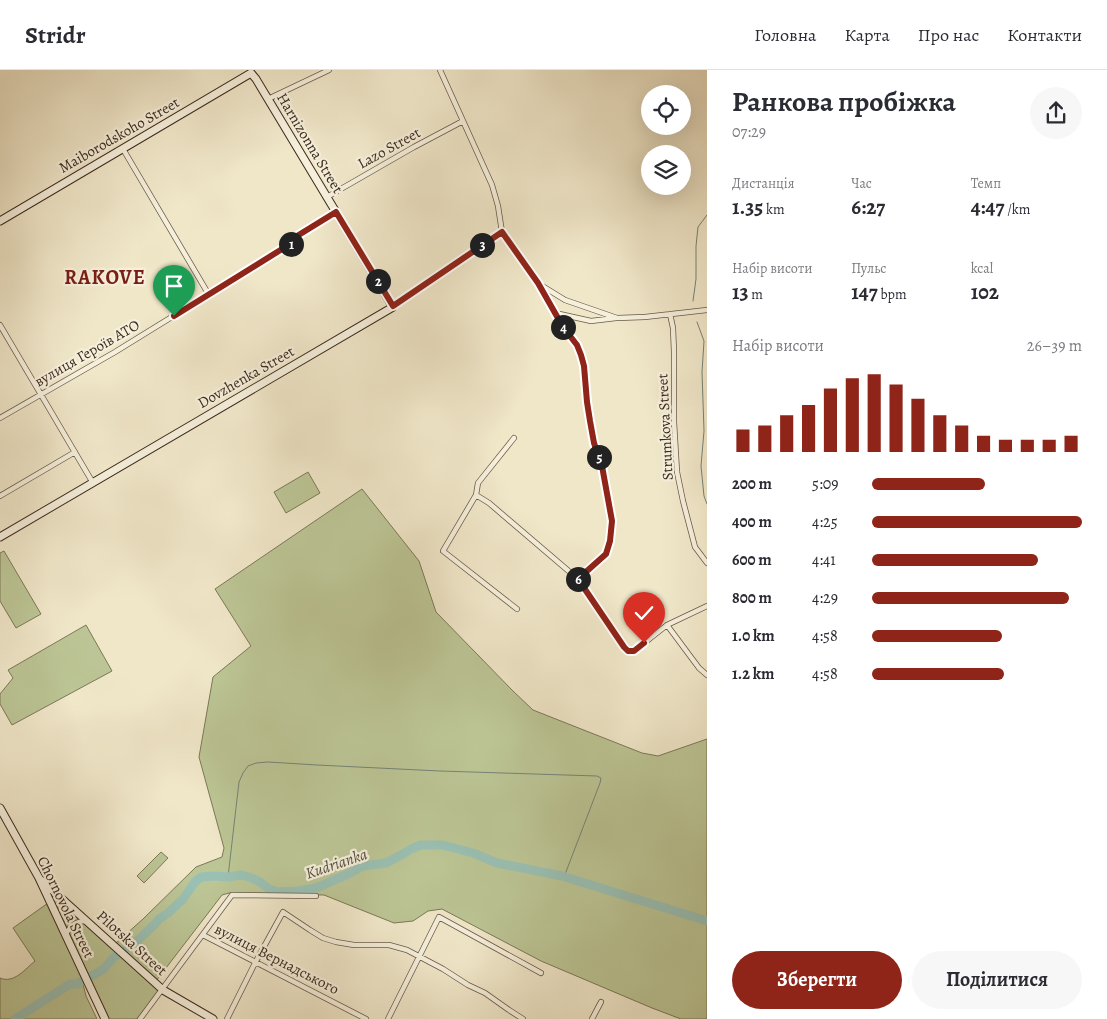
<!DOCTYPE html>
<html lang="uk">
<meta charset="utf-8">
<style>
:root{--surface:#fff;--page:#f7f7f7;--text:#2b2b33;--muted:#7c7c81;--line:#e1e1e2;--accent:#8f2418}
body{margin:0;font-family:Alegreya,serif;background:var(--page);color:var(--text);height:100vh;display:flex;flex-direction:column;font-size:19px;white-space:nowrap}
*{box-sizing:border-box;margin:0}
p{font-size:16px;color:var(--muted)}
.icon{flex:none;width:28px;height:28px;fill:none;stroke:currentColor;stroke-width:2;stroke-linecap:round;stroke-linejoin:round}
.map{position:relative;flex:1;overflow:hidden}
.drawer{display:flex;flex-direction:column;background:var(--surface);width:400px}
.drawer>*{flex:none}
.controls{position:absolute;left:641px;top:15px;display:grid;gap:10px}
.controls a{display:grid;place-items:center;width:50px;height:50px;border-radius:50%;background:var(--surface);box-shadow:0 5px 20px #0002;font-size:25px}
.pin{position:absolute;display:grid;place-items:center;width:42px;height:42px;color:#fff;margin:-51px -21px;border-radius:50% 50% 50% 0;rotate:-45deg;box-shadow:0 0 5px #0007}
.pin .icon{rotate:45deg}
.km{position:absolute;width:25px;height:25px;margin:-12px;border-radius:50%;background:#222;color:#fff;font-size:14px;line-height:25px;text-align:center}
.round{display:grid;place-items:center;flex:none;width:52px;height:52px;border-radius:26px;background:var(--page)}
.overview{display:flex;align-items:center;justify-content:space-between;height:85px;padding:0 25px}
h1{font-size:28px;font-weight:700;line-height:38px}
.figures{display:grid;grid-template-columns:repeat(3,1fr);gap:8px;height:85px;padding:5px 25px}
.figures div{display:grid;align-content:center}
.figures b{font-size:21px;font-weight:700}
.figures small{font-size:14px;font-weight:400}
.figures p{font-size:14px}
.chart{height:140px;padding:10px 25px}
.chart p{display:flex;justify-content:space-between}
.chart svg{width:100%;height:90px;margin-top:5px;stroke:var(--accent);stroke-width:6}
.primary-button{display:flex;gap:10px;margin-top:auto;padding:10px 25px}
.primary-button a{flex:1;height:58px;border-radius:30px;background:var(--accent);color:#fff;font-size:20px;font-weight:700;line-height:58px;text-align:center}
.primary-button a+a{background:var(--page);color:var(--text)}
ul{padding:0 25px;list-style:none;font-size:16px}
li{display:grid;grid-template-columns:80px 60px 1fr;align-items:center;height:38px}
li i{height:12px;border-radius:6px;background:var(--accent)}
header{display:flex;align-items:center;gap:30px;box-sizing:border-box;height:70px;padding:0 25px;background:var(--surface);border-bottom:1px solid var(--line)}
header strong{font-size:24px}
nav{display:flex;gap:28px;margin-inline-start:auto;font-size:18px}
main{display:flex;flex:1;min-height:0}
.map>svg:first-child{display:block}
.green{fill:#bcc595;stroke:#7c7858}
.lines{fill:none;stroke-linecap:round;stroke-linejoin:round}
.stream{stroke:#748476;stroke-width:1}
.river{stroke:#9ac0b3;stroke-width:9}
.street-casing{stroke:#695a46;stroke-width:6}
.secondary-casing{stroke:#3c2b1b;stroke-width:9}
.street{stroke:#f5efdc;stroke-width:4.5}
.secondary{stroke:#f5efdc;stroke-width:7}
.route-casing{stroke:#fff;stroke-width:10}
.route{stroke:#8f2418;stroke-width:6}
.labels{text-anchor:middle;stroke-width:4.5;stroke-linejoin:round;paint-order:stroke}
.street-label{font-size:15px;fill:#3c2b1b;stroke:#f5efdc}
.water-label{font-size:16px;font-style:italic;fill:#545041;stroke:#f5efdc}
.district-label{font-size:20px;font-weight:bold;letter-spacing:1px;fill:#7a1f14;stroke:#f5efdc}
</style>
<header>
<strong>Stridr</strong>
<nav><a>Головна</a><a>Карта</a><a>Про нас</a><a>Контакти</a></nav>
</header>
<main>
<div class="map">
<svg width="707" height="949" viewBox="0 0 707 949">
<rect width="100%" height="100%" fill="#f0e7c9"/>
<filter id="stains"><feTurbulence type="fractalNoise" baseFrequency=".004" numOctaves="4"/><feColorMatrix values="0 0 0 0 .2 0 0 0 0 .09 0 0 0 0 .02 0 0 0 .5 -.17"/></filter>
<radialGradient id="worn" r=".72"><stop offset=".6" stop-color="#630" stop-opacity="0"/><stop offset="1" stop-color="#630" stop-opacity=".3"/></radialGradient>
<path class="green" d="M308,402L320,423L286,443L274,422Z
M362,419L419,491L436,542L513,621L533,640L642,683L658,686L707,669V949H681L652,938L541,891L442,839L428,841L413,851L394,853L324,825L229,823L222,825L156,911L115,874L143,849L196,797L222,787L224,778L199,687L213,607L251,576L215,519Z
M4,481L41,544L16,558L0,531V483Z
M86,555L112,601L12,655L0,634V624L13,608L8,600Z
M161,782L168,788L144,813L137,806Z
M45,817L81,849L71,852L66,858Z
M48,833L79,899L86,926L97,949H0V908C14,914 25,899 35,891L13,858Z
M80,853H85L160,920L137,949H108L68,866C70,859 73,856 80,853Z"/>
<g class="lines">
<path class="stream" d="M693,231L696,209V176L698,157L707,145
M697,252L704,271L702,302L704,361L701,396L704,426L707,434
M228,807L239,712L243,703L248,696L256,693L268,692L317,695L440,701L597,706L601,708L600,713L564,807"/>
<path class="river" d="M15,949L70,914H77L104,899L113,888L138,870L155,854L159,849L168,843L183,829L195,812L201,807L214,806L228,807L241,805L249,807L260,812L269,819L278,822L298,821L316,818L346,805L363,796L386,793L403,784L411,779L421,775H442L473,783L497,793L562,806L707,851"/>
<g class="street-casing">
<path id="street" d="M440,0L492,115L498,136L502,162L538,213L563,257L577,275L581,285L584,296L587,332L590,351L594,373L602,396L612,451L610,471L606,484L578,509L624,577L628,581H634L667,555L707,536
M268,29L329,0
M123,79L209,225
M327,127L414,77L463,51
M539,214L565,230L617,248L645,247L707,240
M393,237L502,162
M555,243L591,251L616,248
M670,244L673,258L674,282V352L677,402L683,431L695,477L707,493
M0,255L93,413
M0,348L115,282L295,171L297,166L336,142
M514,368L478,413L476,425L443,481L517,539
M476,425L489,433L578,509
M0,426L75,382
M667,555L699,598L707,605
M66,865C70,855 76,851 86,851
M203,865L366,949
M140,949L232,825L316,826
M227,949L255,893L283,842L310,860L323,868L336,872L354,875H389L407,880L443,899L468,915L485,923L509,940L523,949
M388,949L439,847L541,903
M592,949L601,932"/>
</g>
<g class="secondary-casing">
<path id="secondary" d="M0,151L251,3L256,9L393,237L0,467
M0,738L39,808L105,949
M41,810L163,920L213,949"/>
</g>
<use href="#street" class="street"/>
<use href="#secondary" class="secondary"/>
</g>
<g class="lines">
<g class="route-casing">
<path id="route" d="M174,246L295,171L297,166L336,142L393,236L502,162L538,213L563,257L577,275L581,285L584,296L587,332L590,351L594,373L602,396L612,451L610,471L606,484L578,509L624,577L628,581H634L644,573"/>
</g>
<use href="#route" class="route"/>
</g>
<g class="labels">
<g class="street-label">
<text transform="translate(119 65) rotate(-30)" y="5">Maiborodskoho Street</text>
<text transform="translate(310 73) rotate(59)" y="5">Harnizonna Street</text>
<text transform="translate(389 78) rotate(-29)" y="5">Lazo Street</text>
<text transform="translate(87 283) rotate(-30)" y="5">вулиця Героїв АТО</text>
<text transform="translate(246 307) rotate(-30)" y="5">Dovzhenka Street</text>
<text transform="translate(665 357) rotate(-93)" y="5">Strumkova Street</text>
<text transform="translate(66 837) rotate(64)" y="5">Chornovola Street</text>
<text transform="translate(132 873) rotate(42)" y="5">Pilotska Street</text>
<text transform="translate(277 889) rotate(27)" y="5">вулиця Вернадського</text>
</g>
<g class="water-label">
<text transform="translate(336 793) rotate(-19)" y="6">Kudrianka</text>
</g>
<g class="district-label">
<text x="105" y="214">RAKOVE</text>
</g>
</g>
<rect width="100%" height="100%" filter="url(#stains)"/>
<rect width="100%" height="100%" fill="url(#worn)"/>
</svg>
<div class="controls">
<a><svg class="icon" aria-label="locate" viewBox="0 0 24 24"><circle cx="12" cy="12" r="6"/><path d="M12 2v4M12 18v4M2 12h4M18 12h4"/></svg></a>
<a><svg class="icon" aria-label="layers" viewBox="0 0 24 24"><path d="M12 4l9 5-9 5-9-5zM3 14l9 5 9-5"/></svg></a>
</div>
<div class="pin" style="left:174px;top:246px;background:#1e9e55"><svg class="icon" aria-label="arrive" viewBox="0 0 24 24"><path d="M6 21V4h12l-3 4 3 4H6"/></svg></div>
<div class="pin" style="left:644px;top:573px;background:#d93025"><svg class="icon" aria-label="check" viewBox="0 0 24 24"><path d="M5 12l5 5 9-10"/></svg></div>
<b class="km" style="left:291px;top:174px">1</b>
<b class="km" style="left:378px;top:211px">2</b>
<b class="km" style="left:482px;top:175px">3</b>
<b class="km" style="left:563px;top:257px">4</b>
<b class="km" style="left:599px;top:387px">5</b>
<b class="km" style="left:578px;top:509px">6</b>
</div>
<section class="drawer">
<div class="overview"><div><h1>Ранкова пробіжка</h1><p>07:29</p></div><a class="round"><svg class="icon" aria-label="share" viewBox="0 0 24 24"><path d="M12 15V3M7 8l5-5 5 5M5 13v7h14v-7"/></svg></a></div>
<div class="figures">
<div><p>Дистанція</p><b>1.35<small> km</small></b></div>
<div><p>Час</p><b>6:27</b></div>
<div><p>Темп</p><b>4:47<small> /km</small></b></div>
</div>
<div class="figures">
<div><p>Набір висоти</p><b>13<small> m</small></b></div>
<div><p>Пульс</p><b>147<small> bpm</small></b></div>
<div><p>kcal</p><b>102</b></div>
</div>
<div class="chart"><p><span>Набір висоти</span>26–39 m</p>
<svg viewBox="0 0 160 44" preserveAspectRatio="none"><path d="M5 44V33M15 44V31M25 44V26M35 44V21M45 44V13M55 44V8M65 44V6M75 44V11M85 44V18M95 44V26M105 44V31M115 44V36M125 44V38M135 44V38M145 44V38M155 44V36"/></svg>
</div>
<ul>
<li><b>200 m</b>5:09<i style="width:54%"></i></li>
<li><b>400 m</b>4:25<i style="width:100%"></i></li>
<li><b>600 m</b>4:41<i style="width:79%"></i></li>
<li><b>800 m</b>4:29<i style="width:94%"></i></li>
<li><b>1.0 km</b>4:58<i style="width:62%"></i></li>
<li><b>1.2 km</b>4:58<i style="width:63%"></i></li>
</ul>
<div class="primary-button"><a>Зберегти</a><a>Поділитися</a></div>
</section>
</main>
